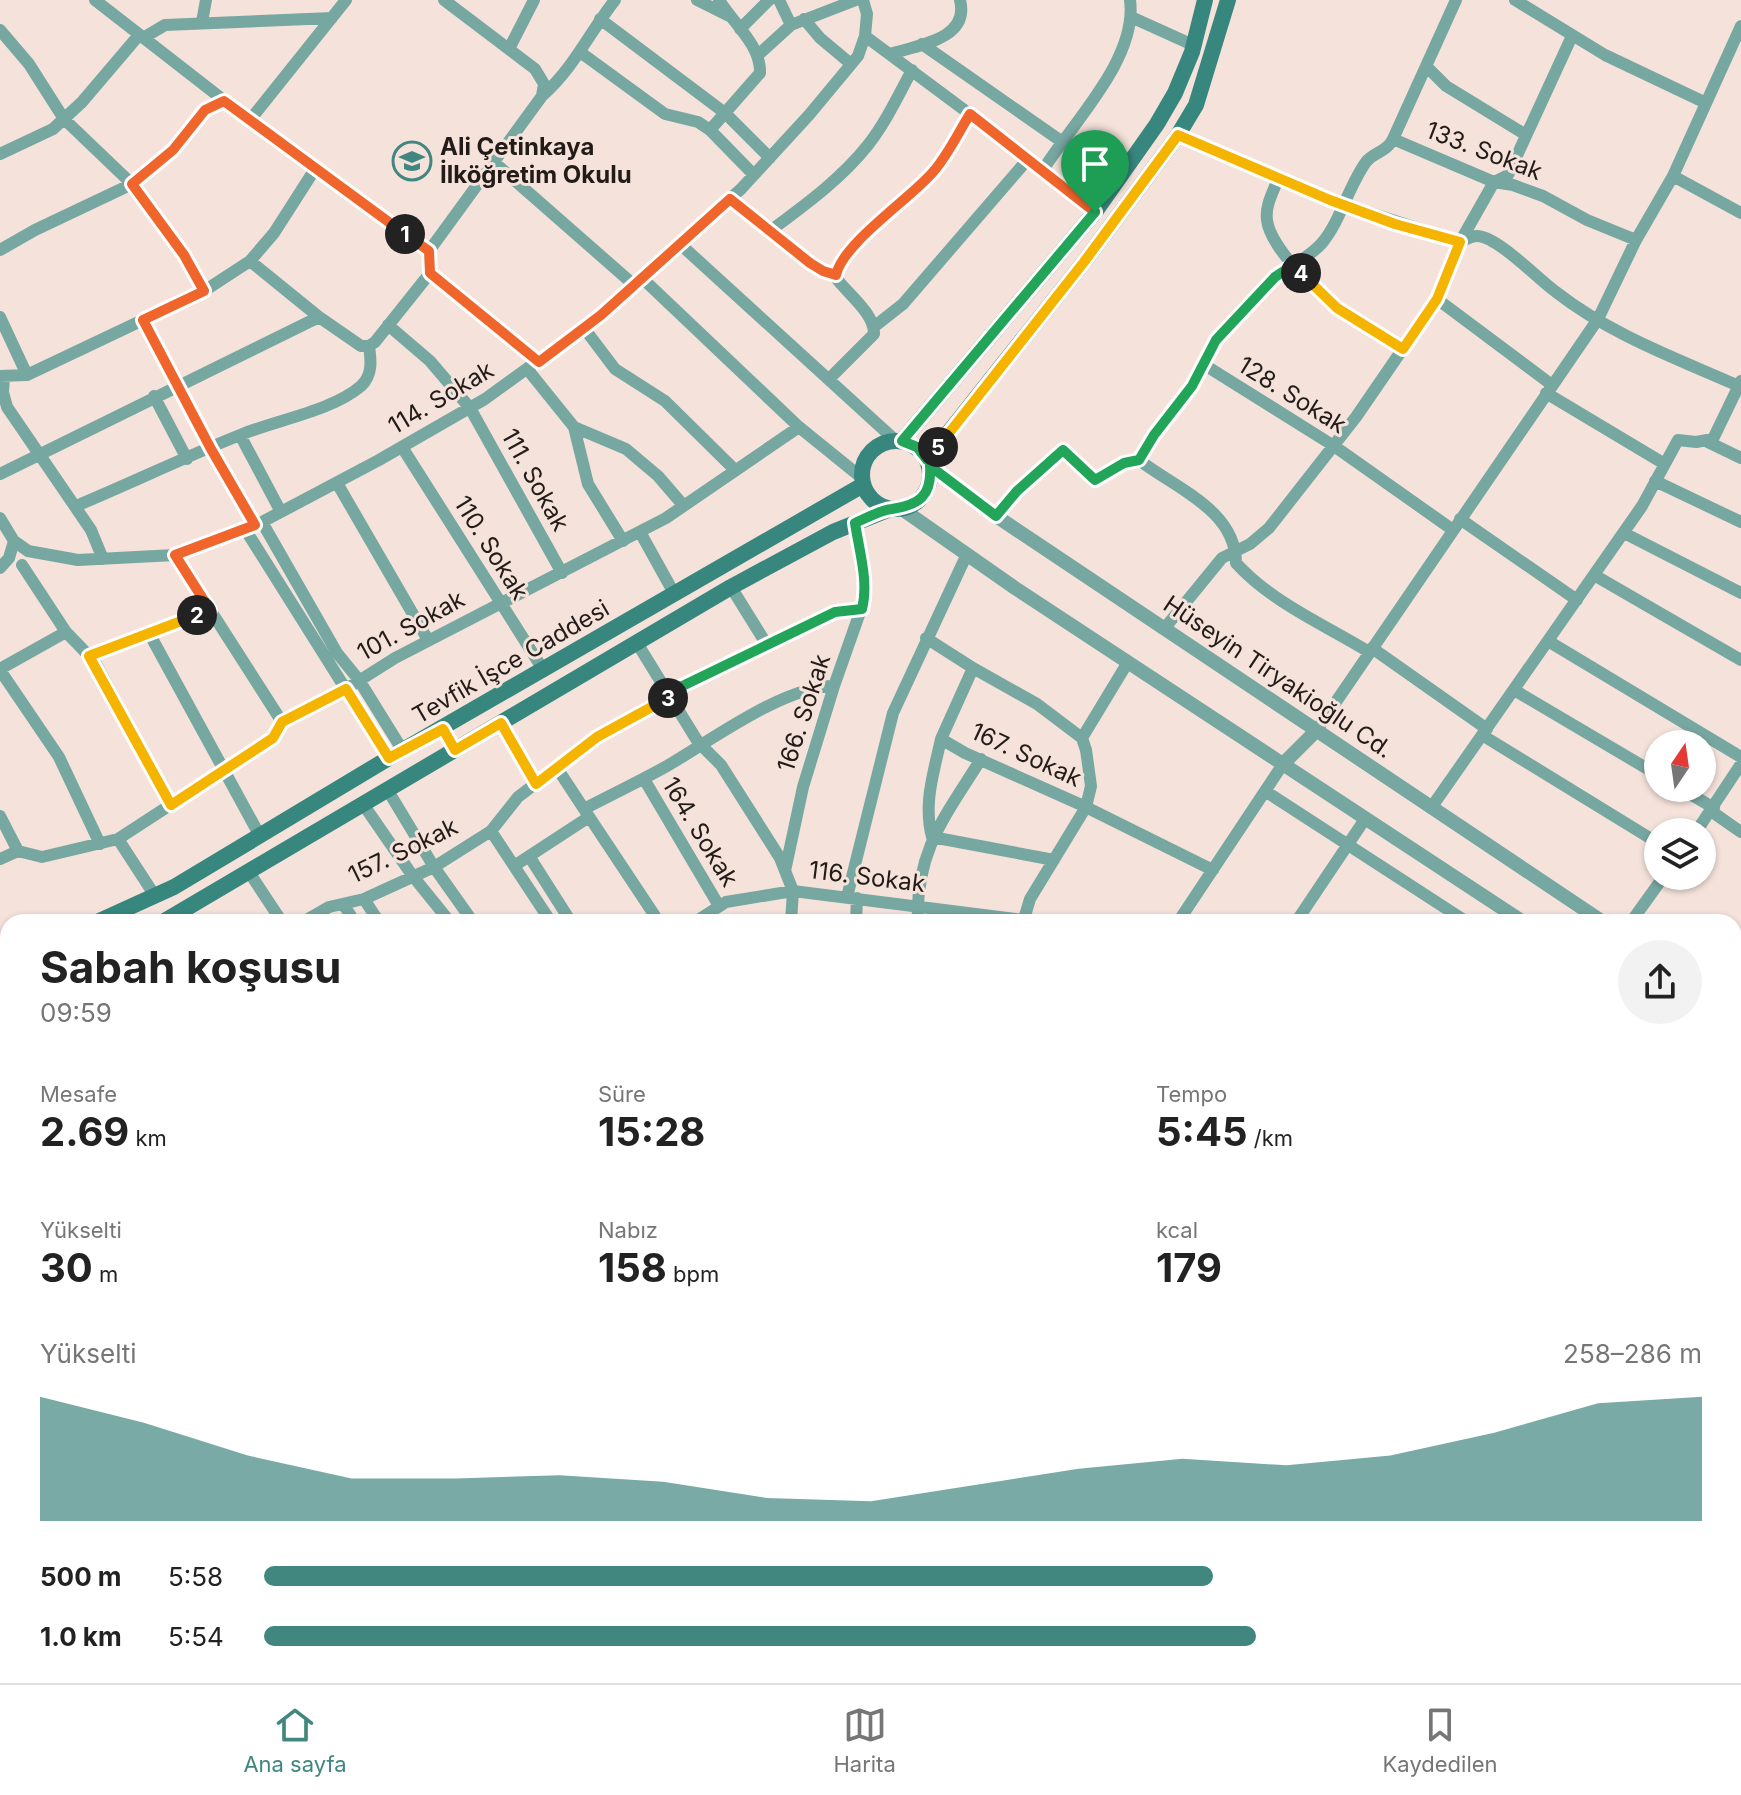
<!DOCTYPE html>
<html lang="tr">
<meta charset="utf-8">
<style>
:root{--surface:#fff;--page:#f2f2f2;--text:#222;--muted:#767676;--line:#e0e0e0;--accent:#418780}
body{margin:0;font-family:Inter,sans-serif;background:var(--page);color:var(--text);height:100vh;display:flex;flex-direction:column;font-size:30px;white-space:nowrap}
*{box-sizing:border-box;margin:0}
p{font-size:26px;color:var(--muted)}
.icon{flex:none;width:44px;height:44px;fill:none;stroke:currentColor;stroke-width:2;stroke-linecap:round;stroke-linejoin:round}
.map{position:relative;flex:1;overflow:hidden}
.drawer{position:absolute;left:0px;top:914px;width:1742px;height:770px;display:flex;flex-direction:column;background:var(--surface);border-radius:24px 24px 0 0;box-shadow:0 2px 6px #0004}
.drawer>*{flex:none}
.needle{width:52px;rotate:13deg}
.buttons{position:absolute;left:1644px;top:730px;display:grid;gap:16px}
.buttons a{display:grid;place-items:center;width:72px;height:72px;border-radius:50%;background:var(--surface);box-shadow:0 2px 6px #0004;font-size:40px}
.pin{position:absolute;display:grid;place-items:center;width:68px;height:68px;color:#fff;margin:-82px -34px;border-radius:50% 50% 50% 0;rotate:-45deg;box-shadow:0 0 8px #0007}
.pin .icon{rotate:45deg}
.km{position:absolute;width:40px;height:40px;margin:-20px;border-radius:50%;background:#222;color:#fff;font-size:22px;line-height:40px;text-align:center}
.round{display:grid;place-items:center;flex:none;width:84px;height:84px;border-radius:42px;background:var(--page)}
.summary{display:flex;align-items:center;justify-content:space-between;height:136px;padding:0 40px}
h1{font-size:44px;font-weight:700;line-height:60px}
.figures{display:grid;grid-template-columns:repeat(3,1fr);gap:12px;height:136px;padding:8px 40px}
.figures div{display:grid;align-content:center}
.figures b{font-size:40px;font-weight:700}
.figures small{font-size:22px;font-weight:400}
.figures p{font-size:22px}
.chart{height:224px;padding:16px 40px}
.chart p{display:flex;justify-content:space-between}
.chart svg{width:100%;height:144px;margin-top:8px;fill:var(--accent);opacity:.7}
ul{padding:0 40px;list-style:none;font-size:26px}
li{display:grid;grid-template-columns:128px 96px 1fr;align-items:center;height:60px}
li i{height:20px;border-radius:10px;background:var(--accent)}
.dock{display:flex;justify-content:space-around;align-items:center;height:112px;border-top:2px solid var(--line);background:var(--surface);font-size:22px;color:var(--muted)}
.dock a{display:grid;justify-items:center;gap:4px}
.dock .current{color:var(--accent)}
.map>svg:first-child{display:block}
.green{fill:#f3b297}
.water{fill:#57d9cd}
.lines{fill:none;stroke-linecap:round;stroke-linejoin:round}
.minor{stroke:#77a7a1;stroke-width:12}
.tertiary{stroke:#77a7a1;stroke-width:14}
.secondary{stroke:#37877f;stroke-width:16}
.split-1-casing{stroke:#fff;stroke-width:16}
.split-2-casing{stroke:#fff;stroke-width:16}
.split-3-casing{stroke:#fff;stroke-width:16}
.split-4-casing{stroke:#fff;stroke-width:16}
.split-5-casing{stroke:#fff;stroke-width:16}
.split-6-casing{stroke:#fff;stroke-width:16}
.split-1{stroke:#f0652b;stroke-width:10}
.split-2{stroke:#f0652b;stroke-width:10}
.split-3{stroke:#f5b400;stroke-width:10}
.split-4{stroke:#22a559;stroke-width:10}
.split-5{stroke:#f5b400;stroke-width:10}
.split-6{stroke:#22a559;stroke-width:10}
.labels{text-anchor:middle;stroke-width:6;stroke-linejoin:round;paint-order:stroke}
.poi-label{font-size:24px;font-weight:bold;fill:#221b18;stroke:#f5e3db;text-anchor:start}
.street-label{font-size:24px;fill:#221b18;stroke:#f5e3db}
</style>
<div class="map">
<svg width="1741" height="1683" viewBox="0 0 1741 1683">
<rect width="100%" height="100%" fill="#f5e3db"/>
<path class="green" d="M0,1126H8V1188L0,1182Z
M729,1676H912L922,1683H732Z"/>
<path class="water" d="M0,1188L8,1194V1285L0,1279Z
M552,1676H724L726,1683H562Z"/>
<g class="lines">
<path class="minor" d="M95,0L271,137L429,251
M697,0L729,16
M779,0L791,25
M1515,0L1605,55L1706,103
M1131,17L1193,45
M600,19L725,113L770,158
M804,19L820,38L851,64
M202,22L206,0
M740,29L769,0
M0,30L29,64L64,119L132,184L184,255L204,291
M865,36L1010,144L1095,212
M143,38L165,25L332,18
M922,44L1061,141
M509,49L534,0
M580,52L665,114L698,122L710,130L754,175
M890,54C919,45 970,39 960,0
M758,55L791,25L856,0
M1426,66L1446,86L1526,135
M542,96C574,68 589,33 615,0
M250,120L346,0
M710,130L760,73C761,45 733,23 719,0
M1178,135L1330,200L1460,242C1465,240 1471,236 1477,236C1497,236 1538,279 1556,292C1611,335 1678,359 1741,387
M1393,139L1456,0
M0,154L53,129L82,102L139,35
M495,163L634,285
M1043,170C1072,123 1138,59 1130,0
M1673,176L1741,213
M1278,179C1273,192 1265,206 1267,220C1270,247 1318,295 1340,310C1360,324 1382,336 1403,349
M730,199L810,263L823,271L836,275
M770,231C805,205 841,179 868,145C886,122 898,96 912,70
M680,244L895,440
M0,250L35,230L132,184L173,150L205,110L224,101
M250,261L319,317L361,346H369L375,342L430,273L429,251L542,96L544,84L535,69L444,0
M430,273L539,362
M642,278L799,427L862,478
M1437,299L1552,385
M0,317L27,375
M143,320L211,449L255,525
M388,325L430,361L470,408L562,573
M875,326L903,304L1028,159
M584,328L615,369L665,401L735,470
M1203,364C1214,337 1254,294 1278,276C1292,265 1310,257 1322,243C1341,220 1348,187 1366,162C1374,152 1387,152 1393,139L1494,182L1513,185L1543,196L1587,220L1636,240
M528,370L574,427L626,449L658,476L683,505
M0,376L27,375L204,291L250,261L274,233L315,169
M4,377L3,392L7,407L91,530L103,559
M829,379L874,334C875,314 848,294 836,278V272L840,263L852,247L934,171L970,114
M1546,393L1663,463
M154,396L187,459
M574,427L588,484L623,541
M240,435L281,512
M1708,442L1741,458
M402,447L544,671
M1139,460C1159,427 1186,399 1203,364L1334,446L1453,530
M0,474L319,317
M1655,481L1741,522
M337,483L428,640
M76,506C131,483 185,457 240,435C276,420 332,411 361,386C373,375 371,360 369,346
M996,516L1017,491L1063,450L1095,480L1124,463L1139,460C1175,488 1236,510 1236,563C1271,602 1325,625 1369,652
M0,518L14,541L28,551L78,560L175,555L262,522L379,460L485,399L601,315L741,189L809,115L858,56L865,36L867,14L863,0
M1460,519L1577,600
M262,522L337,653L359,680L403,751
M245,529L389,758
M640,532L675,595
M1624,533L1741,593
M175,555L282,722
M22,565L66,632L95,662L171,805
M0,568L9,558L14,541
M1594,575L1741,660
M731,587L767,645
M1164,629L1222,558L1250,544L1269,528L1356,417L1437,299L1460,242L1494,182L1508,175L1572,36
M149,633L260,836
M926,638L973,668L941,739L965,753L1086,807L1213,870
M1548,641L1741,757
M637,643L698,742L721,765L780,858L793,891L791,922
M1372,648L1487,729
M89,656L210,610
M973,668L1037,704L1082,738L1086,750L1091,786L1086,807L1030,899L1024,919
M0,669L66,632
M0,670L59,757L100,844
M1514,690L1658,775
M668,693L835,612L862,609
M501,723L536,784
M1316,731L1598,319L1636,240L1673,176L1741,26
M1482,735L1658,843
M1082,738L1128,662
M941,739C934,772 923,803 932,837L1054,860
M557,768L584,809
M644,779L719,906
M1680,788L1714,808
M387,789L434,867L473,922
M1265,791L1467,922
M363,804L412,875L450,922
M1431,808L1642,506L1678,440L1696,442L1713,439L1741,381
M1711,811L1741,832
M0,816L18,851
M491,831L551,922
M1696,832L1741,764
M118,839L155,896
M529,856L571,922
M0,859L18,851L42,857L118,839L273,738L282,722L346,689L395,658L666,518L799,427
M514,866L589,817
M785,871L803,787L834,686L865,598L855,523
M249,872L282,922
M847,897L893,713L967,554
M364,899L379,922
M343,904L355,922
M303,922L329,907L364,899L434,867L491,831L518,797L597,737L670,697
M659,922L584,809C611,795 640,781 667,766C710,741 784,686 834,686
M695,922L726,902L793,891L1040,922
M856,922L857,898
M918,922C915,851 946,815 981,759
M1178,922L1283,764
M1296,922L1365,819
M1631,922L1664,876
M1734,968L1741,957
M1734,1098L1741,1103
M1734,1207L1741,1211
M1734,1290L1741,1279
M1734,1320L1741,1325
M1734,1423L1741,1427
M1734,1563L1741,1568
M65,1676L67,1683
M224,1676L233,1683
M1213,1676L1223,1683
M1323,1676L1333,1683
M1554,1676L1566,1683
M1688,1676L1698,1683
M138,1683L144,1676
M1097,1683L1101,1676
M1171,1683L1176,1676
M1253,1683L1257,1676
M1429,1683L1436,1676
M1623,1683L1628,1676
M1735,1683L1741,1673"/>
<path class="tertiary" d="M930,466L996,516L1603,922
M902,509L1015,588L1523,922
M1283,764L1316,731
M1734,1009L1741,1013
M1734,1064L1741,1069
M0,1524L8,1530
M126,1676L131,1683"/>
<path class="secondary" d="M862 475a34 34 0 1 1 68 0a34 34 0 1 1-68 0Z
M902,441L1095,212L1157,124L1175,93L1192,52L1205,0
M927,460L1084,262L1178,135L1196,105L1228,0
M97,922L174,887L389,758L863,485
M163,922L731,587L833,532L890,509
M0,956L8,955
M0,1024L8,1017
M956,1676L966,1683
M1002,1676L1011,1683"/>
</g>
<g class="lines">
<g class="split-1-casing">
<path id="split-1" d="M405,234L429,251L430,273L539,362L601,315L730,199L810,263L823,271L836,275C843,243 910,199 933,172C948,155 958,133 970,114L1095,212"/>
</g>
<g class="split-2-casing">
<path id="split-2" d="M197,615L210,610L175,555L255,525L211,449L143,320L204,291L184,255L132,184L173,150L205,110L224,101L405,234"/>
</g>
<g class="split-3-casing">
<path id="split-3" d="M197,615L89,656L171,805L273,738L282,722L346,689L389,758L443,729L455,750L501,723L536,784L597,737L668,698"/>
</g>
<g class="split-4-casing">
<path id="split-4" d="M668,698L670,697L668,693L835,612L862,609C869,582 859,550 855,523C867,518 880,510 892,509C919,505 932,496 930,466L996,516L1017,491L1063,450L1095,480L1124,463L1139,460L1154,435L1192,386L1216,340L1275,277L1293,265L1301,273"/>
</g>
<g class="split-5-casing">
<path id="split-5" d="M938,447L1084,262L1178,135L1330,200L1395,224L1460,242L1437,299L1403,349L1337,308L1301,273"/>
</g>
<g class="split-6-casing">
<path id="split-6" d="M938,447L927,460L917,447L902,441L1095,212"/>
</g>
<use href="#split-1" class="split-1"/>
<use href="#split-2" class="split-2"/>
<use href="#split-3" class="split-3"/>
<use href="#split-4" class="split-4"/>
<use href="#split-5" class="split-5"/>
<use href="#split-6" class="split-6"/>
</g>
<defs>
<g id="school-ring" transform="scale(2)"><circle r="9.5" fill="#f5e3db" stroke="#418780" stroke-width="1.5"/><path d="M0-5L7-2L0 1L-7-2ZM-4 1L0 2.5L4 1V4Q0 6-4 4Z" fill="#418780"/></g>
</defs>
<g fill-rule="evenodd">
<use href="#school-ring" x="412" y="161"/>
</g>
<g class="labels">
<g class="poi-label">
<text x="440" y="155">Ali Çetinkaya<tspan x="440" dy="28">İlköğretim Okulu</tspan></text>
</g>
<g class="street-label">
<text transform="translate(1484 151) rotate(21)" y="8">133. Sokak</text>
<text transform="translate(1292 395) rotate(32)" y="8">128. Sokak</text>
<text transform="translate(441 398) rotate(-31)" y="8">114. Sokak</text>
<text transform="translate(535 480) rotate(61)" y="8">111. Sokak</text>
<text transform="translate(491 548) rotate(58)" y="8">110. Sokak</text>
<text transform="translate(411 626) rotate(-29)" y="8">101. Sokak</text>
<text transform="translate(511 662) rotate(-30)" y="8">Tevfik İşce Caddesi</text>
<text transform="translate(1278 677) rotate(34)" y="8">Hüseyin Tiryakioğlu Cd.</text>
<text transform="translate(804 713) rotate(-72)" y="8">166. Sokak</text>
<text transform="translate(1026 755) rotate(25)" y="8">167. Sokak</text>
<text transform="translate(700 832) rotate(59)" y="8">164. Sokak</text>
<text transform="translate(403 851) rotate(-26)" y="8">157. Sokak</text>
<text transform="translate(867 877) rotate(7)" y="8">116. Sokak</text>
</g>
</g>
</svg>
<div class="buttons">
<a><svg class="needle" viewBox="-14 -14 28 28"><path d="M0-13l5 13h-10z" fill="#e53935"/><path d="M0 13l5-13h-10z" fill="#767676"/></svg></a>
<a><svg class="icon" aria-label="layers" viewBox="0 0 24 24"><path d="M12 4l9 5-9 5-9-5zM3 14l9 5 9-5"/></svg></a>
</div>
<div class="pin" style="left:1095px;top:212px;background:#1e9e55"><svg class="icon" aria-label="arrive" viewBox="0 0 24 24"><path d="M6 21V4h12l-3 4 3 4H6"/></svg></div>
<b class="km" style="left:405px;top:234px">1</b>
<b class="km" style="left:197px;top:615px">2</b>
<b class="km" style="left:668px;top:698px">3</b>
<b class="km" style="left:1301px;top:273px">4</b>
<b class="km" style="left:938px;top:447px">5</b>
<section class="drawer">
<div class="summary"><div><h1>Sabah koşusu</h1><p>09:59</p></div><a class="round"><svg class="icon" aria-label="share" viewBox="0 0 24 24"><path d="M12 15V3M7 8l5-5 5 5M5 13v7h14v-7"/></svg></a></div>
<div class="figures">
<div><p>Mesafe</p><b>2.69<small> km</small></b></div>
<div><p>Süre</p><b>15:28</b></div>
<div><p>Tempo</p><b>5:45<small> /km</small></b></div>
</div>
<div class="figures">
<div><p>Yükselti</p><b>30<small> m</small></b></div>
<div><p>Nabız</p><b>158<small> bpm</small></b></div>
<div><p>kcal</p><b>179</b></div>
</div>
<div class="chart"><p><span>Yükselti</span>258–286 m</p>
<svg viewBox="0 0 160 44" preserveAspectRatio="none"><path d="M0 44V6L10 14L20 24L30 31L40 31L50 30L60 32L70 37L80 38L90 33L100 28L110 25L120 27L130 24L140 17L150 8L160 6V44z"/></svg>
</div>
<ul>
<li><b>500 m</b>5:58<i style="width:66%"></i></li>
<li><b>1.0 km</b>5:54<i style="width:69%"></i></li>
</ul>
</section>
</div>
<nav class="dock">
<a class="current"><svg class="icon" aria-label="home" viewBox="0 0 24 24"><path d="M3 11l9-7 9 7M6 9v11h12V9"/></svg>Ana sayfa</a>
<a><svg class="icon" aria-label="map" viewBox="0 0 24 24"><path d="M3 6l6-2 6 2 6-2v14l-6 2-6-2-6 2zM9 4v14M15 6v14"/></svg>Harita</a>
<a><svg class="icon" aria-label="saved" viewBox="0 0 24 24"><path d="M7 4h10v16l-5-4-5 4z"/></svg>Kaydedilen</a>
</nav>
